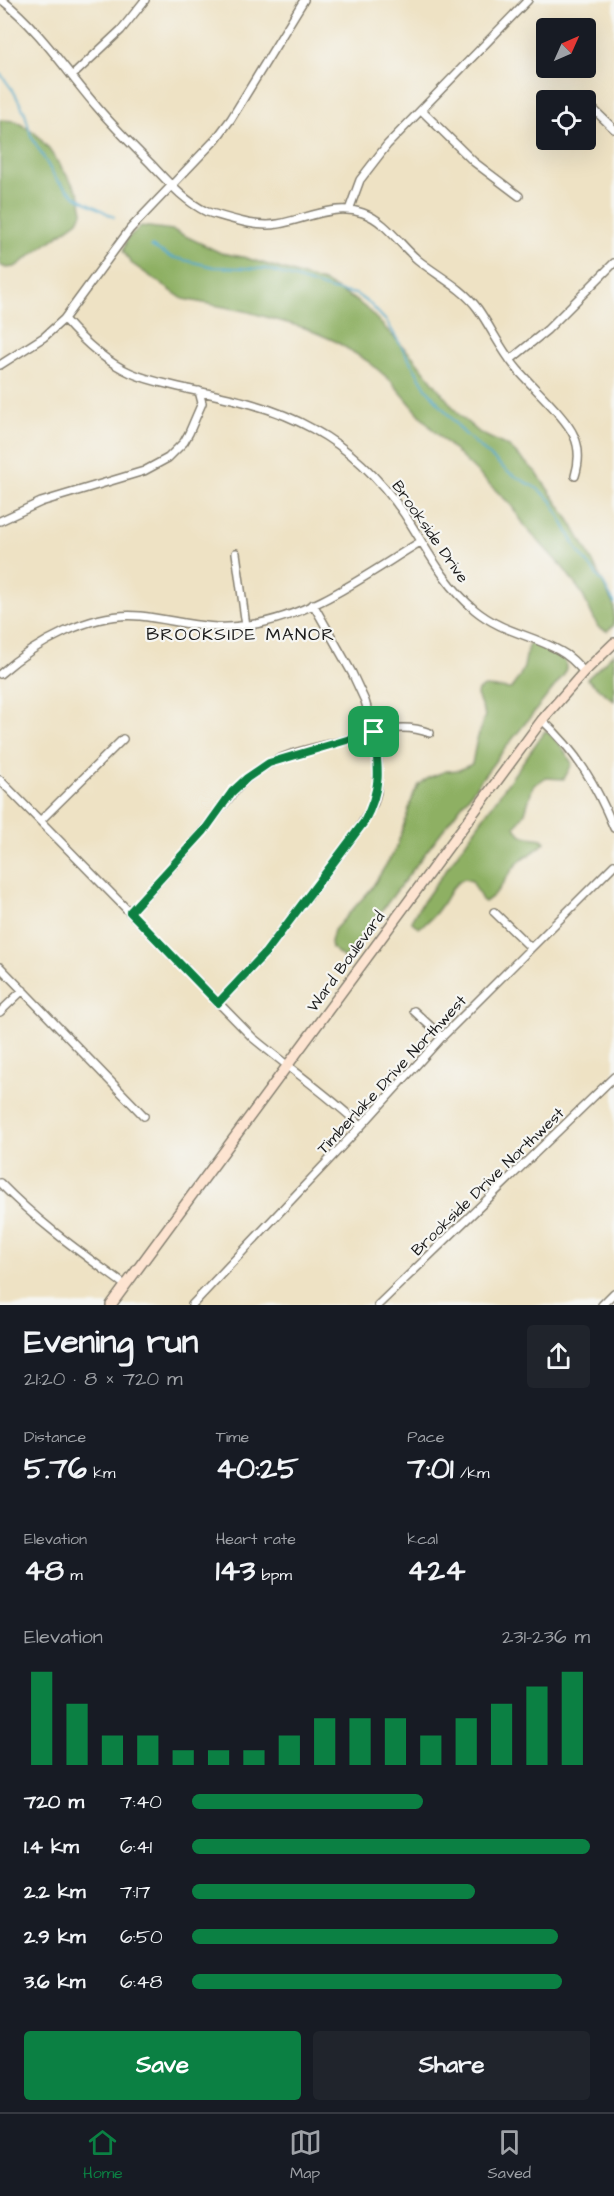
<!DOCTYPE html>
<meta charset="utf-8">
<style>
:root{--surface:#171b24;--page:#20242c;--text:#f1f3f6;--muted:#9ea1a6;--line:#363941;--accent:#0b8043}
body{margin:0;font-family:"Architects Daughter",sans-serif;background:var(--page);color:var(--text);height:100vh;display:flex;flex-direction:column;font-size:22px;white-space:nowrap}
*{box-sizing:border-box;margin:0}
p{font-size:20px;color:var(--muted)}
.icon{flex:none;width:33px;height:33px;fill:none;stroke:currentColor;stroke-width:2;stroke-linecap:round;stroke-linejoin:round}
.map{position:relative;height:1305px;overflow:hidden}
.details{display:flex;flex-direction:column;background:var(--surface);flex:1}
.details>*{flex:none}
.needle{width:39px;rotate:45deg}
.tools{position:absolute;left:536px;top:18px;display:grid;gap:12px}
.tools a{display:grid;place-items:center;width:60px;height:60px;border-radius:6px;background:var(--surface);box-shadow:0 6px 24px #0002;font-size:30px}
.pin{position:absolute;display:grid;place-items:center;width:51px;height:51px;color:#fff;margin:-26px;border-radius:12px;box-shadow:0 3px 9px #0006}
.round{display:grid;place-items:center;flex:none;width:63px;height:63px;border-radius:6px;background:var(--page)}
.overview{display:flex;align-items:center;justify-content:space-between;height:102px;padding:0 24px}
h1{font-size:33px;font-weight:700;line-height:45px}
.metrics{display:grid;grid-template-columns:repeat(3,1fr);gap:9px;height:102px;padding:6px 24px}
.metrics div{display:grid;align-content:center}
.metrics b{font-size:30px;font-weight:700}
.metrics small{font-size:16px;font-weight:400}
.metrics p{font-size:16px}
.chart{height:168px;padding:12px 24px}
.chart p{display:flex;justify-content:space-between}
.chart svg{width:100%;height:108px;margin-top:6px;stroke:var(--accent);stroke-width:6}
.primary-button{display:flex;gap:12px;margin-top:auto;padding:12px 24px}
.primary-button a{flex:1;height:69px;border-radius:6px;background:var(--accent);color:#fff;font-size:24px;font-weight:700;line-height:69px;text-align:center}
.primary-button a+a{background:var(--page);color:var(--text)}
ul{padding:0 24px;list-style:none;font-size:20px}
li{display:grid;grid-template-columns:96px 72px 1fr;align-items:center;height:45px}
li i{height:15px;border-radius:8px;background:var(--accent)}
.dock{display:flex;justify-content:space-around;align-items:center;height:84px;border-top:2px solid var(--line);background:var(--surface);font-size:16px;color:var(--muted)}
.dock a{display:grid;justify-items:center;gap:3px}
.dock .current{color:var(--accent)}
.map>svg:first-child{display:block}
.forest{fill:#8eb063;stroke:#556640;stroke-width:1.5}
.lines{fill:none;stroke-linecap:round;stroke-linejoin:round}
.stream{stroke:#49a5c8;stroke-width:2}
.minor-casing{stroke:#857f70;stroke-width:10}
.secondary-casing{stroke:#857f70;stroke-width:12}
.minor{stroke:#fff;stroke-width:7}
.secondary{stroke:#fde4d1;stroke-width:9}
.route-casing{stroke:#fff;stroke-width:12}
.route{stroke:#0b8043;stroke-width:8}
.labels{text-anchor:middle;stroke-width:4.5;stroke-linejoin:round;paint-order:stroke}
.street-label{font-size:16px;fill:#1c1c1c;stroke:#f6f6f2}
.neighbourhood-label{font-size:18px;letter-spacing:1.5px;fill:#1c1c1c;stroke:#f6f6f2}
</style>
<div class="map">
<svg width="614" height="1305" viewBox="0 0 614 1305">
<rect width="100%" height="100%" fill="#f6f6f2"/>
<filter id="ink" filterUnits="userSpaceOnUse"><feTurbulence type="fractalNoise" baseFrequency=".0167" numOctaves="2"/><feDisplacementMap in="SourceGraphic" scale="12" xChannelSelector="R" yChannelSelector="G"/><feConvolveMatrix kernelMatrix="1 2 1 2 8 2 1 2 1" color-interpolation-filters="sRGB"/></filter>
<filter id="wash" filterUnits="userSpaceOnUse"><feTurbulence type="fractalNoise" baseFrequency=".008" numOctaves="4" result="noise"/><feDisplacementMap in="SourceGraphic" scale="24" xChannelSelector="R" yChannelSelector="G"/><feGaussianBlur stdDeviation="1.35" result="paint"/><feColorMatrix in="noise" values="0 0 0 0 0 0 0 0 0 0 0 0 0 0 0 0 0 1.4 0 .05"/><feComposite in="paint" operator="in"/></filter>
<g filter="url(#wash)">
<rect width="100%" height="100%" fill="#eee2c4"/>
<path class="forest" d="M0,120L16,121L35,133L48,148L79,193L83,211L78,221L15,267L6,268L0,265Z
M141,226L173,230L221,253L243,257L326,283L355,300L367,309L414,358L460,416L480,433L509,447L536,472L570,521L593,562L614,606V625L607,631L598,627L581,592L564,569L527,529L511,505L432,429L391,381L369,362L335,341L305,328L245,311L183,299L131,263L123,251L127,239Z
M531,643L559,653L565,658L566,668L564,675L499,756L345,959L332,948L331,942L334,930L371,889L396,849L414,793L419,785L428,778L446,771L459,770L472,764L476,743L485,715L477,695L478,690L485,687L511,689L519,677L524,667L528,646Z
M614,653V701L587,679Z
M545,731C557,738 566,752 572,764L564,779L545,778L533,786L525,813L515,827C520,838 531,837 542,839L545,842C537,852 526,855 517,864C506,876 500,893 485,902L482,900L472,881L464,879C452,884 448,896 441,906C435,915 428,922 419,928L411,921L418,909Z"/>
<g class="lines">
<path class="stream" d="M0,73L14,92L25,113L31,136L56,179L75,196L114,217
M151,246L171,257L214,267L267,269L332,290L356,294L370,304L387,322L426,388L464,433L508,472L538,489L551,500L578,551L604,584L614,603"/>
</g>
</g>
<g filter="url(#ink)">
<g class="lines">
<g class="minor-casing">
<path id="minor" d="M2,0C40,30 66,71 97,107C114,127 133,146 151,164C168,182 184,201 207,212C229,218 255,228 278,224C307,219 334,203 363,213C386,221 400,245 418,260C438,276 463,288 478,309C492,329 502,352 518,370C533,388 566,417 574,436C580,449 579,463 575,476
M72,76L121,30L145,0
M585,101L614,129
M421,110L474,162L519,196
M349,210L360,180L387,145L528,0
M64,319C83,341 104,361 131,373C149,381 168,384 187,389C231,398 274,407 313,429C350,449 381,480 405,515C427,549 443,583 475,610C503,633 531,634 560,651C570,656 577,664 584,672
M510,360L547,330L614,263
M0,365L44,337L64,319L130,229L216,139L231,119L304,0
M0,521L41,502L144,471L168,458L184,442L189,433L202,403L199,391
M236,553L246,626
M0,674C35,643 92,611 140,616C178,620 209,632 249,625C312,616 367,574 420,542
M542,720C577,752 596,785 614,828
M0,780L253,1038C289,1068 327,1094 361,1126
M40,821L123,739
M130,912C154,885 181,859 204,830C224,806 238,780 267,765C291,751 323,746 350,739C378,731 402,722 430,733
M494,912L530,947
M0,967L144,1116
M218,1003L266,952L356,833L374,803L377,792L378,763L374,732L365,701L352,673L313,604
M414,1011L442,1037
M0,1012L23,990
M0,1183C40,1224 80,1252 125,1285
M192,1305L361,1126L442,1037L614,865
M378,1305L614,1077
M602,1305L614,1293"/>
</g>
<g class="secondary-casing">
<path id="secondary" d="M111,1305L542,720L584,672L614,643"/>
</g>
<use href="#minor" class="minor"/>
<use href="#secondary" class="secondary"/>
</g>
</g>
<g class="lines" filter="url(#ink)">
<g class="route-casing">
<path id="route" d="M374,732C379,769 382,788 364,822L266,952L218,1003L130,912L204,831L232,792L247,778L269,763Z"/>
</g>
<use href="#route" class="route"/>
</g>
<g class="labels">
<g class="street-label">
<text transform="translate(431 531) rotate(55)" y="6">Brookside Drive</text>
<text transform="translate(345 961) rotate(-54)" y="6">Ward Boulevard</text>
<text transform="translate(391 1074) rotate(-47)" y="6">Timberlake Drive Northwest</text>
<text transform="translate(487 1181) rotate(-44)" y="6">Brookside Drive Northwest</text>
</g>
<g class="neighbourhood-label">
<text x="241" y="640">BROOKSIDE MANOR</text>
</g>
</g>
</svg>
<div class="tools">
<a><svg class="needle" viewBox="-14 -14 28 28"><path d="M0-13l5 13h-10z" fill="#e53935"/><path d="M0 13l5-13h-10z" fill="#9ea1a6"/></svg></a>
<a><svg class="icon" aria-label="locate" viewBox="0 0 24 24"><circle cx="12" cy="12" r="6"/><path d="M12 2v4M12 18v4M2 12h4M18 12h4"/></svg></a>
</div>
<div class="pin" style="left:374px;top:732px;background:#1e9e55"><svg class="icon" aria-label="arrive" viewBox="0 0 24 24"><path d="M6 21V4h12l-3 4 3 4H6"/></svg></div>
</div>
<section class="details">
<div class="overview"><div><h1>Evening run</h1><p>21:20 · 8 × 720 m</p></div><a class="round"><svg class="icon" aria-label="share" viewBox="0 0 24 24"><path d="M12 15V3M7 8l5-5 5 5M5 13v7h14v-7"/></svg></a></div>
<div class="metrics">
<div><p>Distance</p><b>5.76<small> km</small></b></div>
<div><p>Time</p><b>40:25</b></div>
<div><p>Pace</p><b>7:01<small> /km</small></b></div>
</div>
<div class="metrics">
<div><p>Elevation</p><b>48<small> m</small></b></div>
<div><p>Heart rate</p><b>143<small> bpm</small></b></div>
<div><p>kcal</p><b>424</b></div>
</div>
<div class="chart"><p><span>Elevation</span>231–236 m</p>
<svg viewBox="0 0 160 44" preserveAspectRatio="none"><path d="M5 44V6M15 44V19M25 44V32M35 44V32M45 44V38M55 44V38M65 44V38M75 44V32M85 44V25M95 44V25M105 44V25M115 44V32M125 44V25M135 44V19M145 44V12M155 44V6"/></svg>
</div>
<ul>
<li><b>720 m</b>7:40<i style="width:58%"></i></li>
<li><b>1.4 km</b>6:41<i style="width:100%"></i></li>
<li><b>2.2 km</b>7:17<i style="width:71%"></i></li>
<li><b>2.9 km</b>6:50<i style="width:92%"></i></li>
<li><b>3.6 km</b>6:48<i style="width:93%"></i></li>
</ul>
<div class="primary-button"><a>Save</a><a>Share</a></div>
</section>
<nav class="dock">
<a class="current"><svg class="icon" aria-label="home" viewBox="0 0 24 24"><path d="M3 11l9-7 9 7M6 9v11h12V9"/></svg>Home</a>
<a><svg class="icon" aria-label="map" viewBox="0 0 24 24"><path d="M3 6l6-2 6 2 6-2v14l-6 2-6-2-6 2zM9 4v14M15 6v14"/></svg>Map</a>
<a><svg class="icon" aria-label="saved" viewBox="0 0 24 24"><path d="M7 4h10v16l-5-4-5 4z"/></svg>Saved</a>
</nav>
